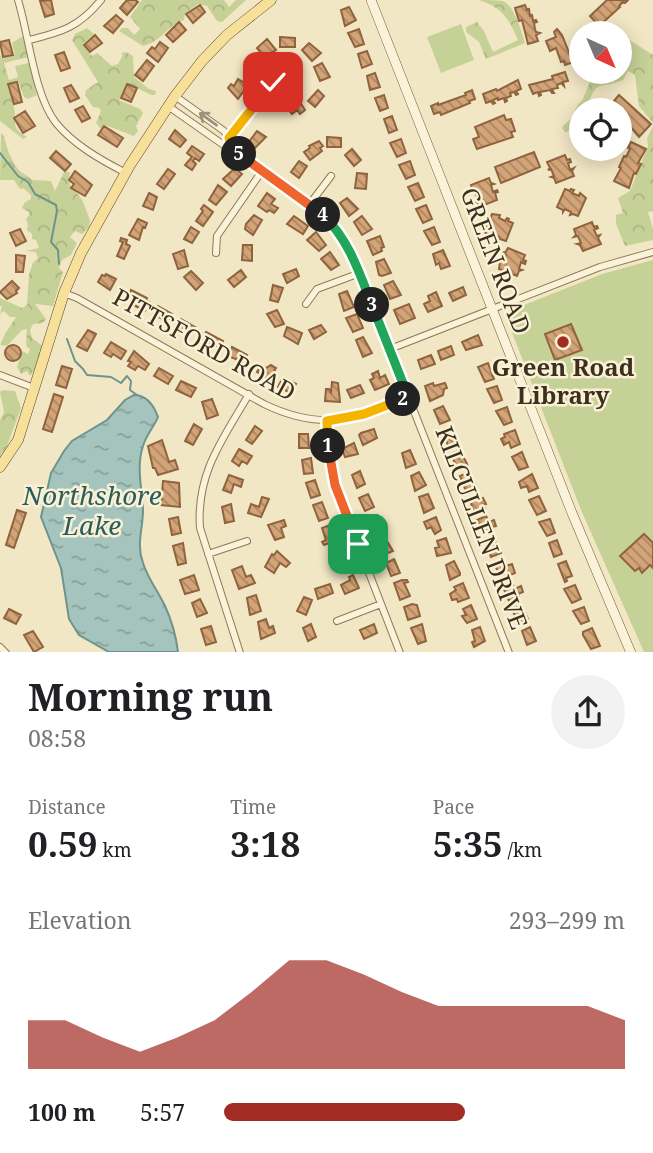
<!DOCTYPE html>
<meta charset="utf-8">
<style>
:root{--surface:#fff;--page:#f2f2f2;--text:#202124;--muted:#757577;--accent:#a22c24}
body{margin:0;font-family:"Noto Serif",serif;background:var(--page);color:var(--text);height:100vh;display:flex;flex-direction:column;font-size:26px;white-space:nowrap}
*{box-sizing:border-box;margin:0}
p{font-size:23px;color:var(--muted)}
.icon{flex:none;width:38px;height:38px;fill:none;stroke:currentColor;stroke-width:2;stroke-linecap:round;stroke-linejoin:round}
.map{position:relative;height:652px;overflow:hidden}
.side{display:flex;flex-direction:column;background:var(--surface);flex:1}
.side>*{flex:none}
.needle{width:46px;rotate:136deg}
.fabs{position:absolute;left:569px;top:21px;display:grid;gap:14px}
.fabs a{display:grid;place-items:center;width:63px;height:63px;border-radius:50%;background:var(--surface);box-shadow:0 4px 18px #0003;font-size:35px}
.pin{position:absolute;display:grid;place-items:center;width:60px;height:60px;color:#fff;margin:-30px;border-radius:14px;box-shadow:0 4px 10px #0006}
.km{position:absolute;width:35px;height:35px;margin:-18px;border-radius:50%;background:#222;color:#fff;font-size:19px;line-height:35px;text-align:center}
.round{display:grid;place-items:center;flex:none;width:74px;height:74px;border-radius:37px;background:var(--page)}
.headline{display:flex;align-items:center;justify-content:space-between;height:119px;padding:0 28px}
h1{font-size:38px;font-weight:700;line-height:52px}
.stats{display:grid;grid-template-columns:repeat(3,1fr);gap:10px;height:119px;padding:7px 28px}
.stats div{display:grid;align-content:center}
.stats b{font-size:35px;font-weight:700}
.stats small{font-size:19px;font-weight:400}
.stats p{font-size:19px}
.chart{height:196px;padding:14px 28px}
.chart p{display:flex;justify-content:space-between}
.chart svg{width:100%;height:126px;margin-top:7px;fill:var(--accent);opacity:.7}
ul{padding:0 28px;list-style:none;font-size:23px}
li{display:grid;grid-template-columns:112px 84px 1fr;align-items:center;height:52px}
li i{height:18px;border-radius:9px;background:var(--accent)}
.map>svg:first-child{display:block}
.forest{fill:url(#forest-crowns)}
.park{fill:#c6d197}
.water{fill:url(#water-ripples);stroke:#6c948d;stroke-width:2}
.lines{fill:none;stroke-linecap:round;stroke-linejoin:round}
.stream{stroke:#6c948d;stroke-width:2}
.building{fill:url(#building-back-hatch);stroke:#8f633d;stroke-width:2}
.street-casing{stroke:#8e7959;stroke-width:8}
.secondary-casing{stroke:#705a3c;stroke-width:10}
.primary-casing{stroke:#5c462d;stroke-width:11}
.street{stroke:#fbf3d9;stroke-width:6}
.secondary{stroke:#fbf3d9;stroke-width:9}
.primary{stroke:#f7e19a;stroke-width:10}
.oneway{stroke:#9c917c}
.split-1-casing{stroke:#fff;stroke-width:14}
.split-2-casing{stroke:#fff;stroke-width:14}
.split-3-casing{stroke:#fff;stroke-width:14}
.split-4-casing{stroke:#fff;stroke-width:14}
.split-5-casing{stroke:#fff;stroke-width:14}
.split-6-casing{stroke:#fff;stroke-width:14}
.split-1{stroke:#f0652b;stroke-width:9}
.split-2{stroke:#f5b400;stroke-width:9}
.split-3{stroke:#22a559;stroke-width:9}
.split-4{stroke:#22a559;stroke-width:9}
.split-5{stroke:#f0652b;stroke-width:9}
.split-6{stroke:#f5b400;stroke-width:9}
.poi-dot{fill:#a22c24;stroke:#f8f1d5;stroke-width:2.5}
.labels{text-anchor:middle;stroke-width:5;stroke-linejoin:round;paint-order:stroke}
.street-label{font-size:24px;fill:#3d2f1e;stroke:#f8f1d5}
.poi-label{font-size:24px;font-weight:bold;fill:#3d2f1e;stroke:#f8f1d5}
.water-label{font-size:26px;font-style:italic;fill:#2c5d5e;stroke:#f8f1d5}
</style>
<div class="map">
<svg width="653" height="653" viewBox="0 0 653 653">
<defs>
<pattern id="forest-crowns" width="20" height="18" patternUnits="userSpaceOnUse" patternTransform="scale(1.75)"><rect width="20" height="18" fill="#c6d197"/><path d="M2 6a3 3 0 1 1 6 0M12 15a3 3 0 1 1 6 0" fill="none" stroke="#abb482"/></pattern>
<pattern id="water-ripples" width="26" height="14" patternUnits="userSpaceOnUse" patternTransform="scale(1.75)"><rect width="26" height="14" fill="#a6c4be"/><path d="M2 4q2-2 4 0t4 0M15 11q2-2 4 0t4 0" fill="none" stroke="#88a09a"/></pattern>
<pattern id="building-back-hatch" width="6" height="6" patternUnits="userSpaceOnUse" patternTransform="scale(1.75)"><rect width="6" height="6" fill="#d3a477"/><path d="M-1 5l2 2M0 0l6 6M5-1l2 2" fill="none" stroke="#ac8661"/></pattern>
</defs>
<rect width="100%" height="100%" fill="#f2e7c4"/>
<path class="forest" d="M142,0H224L229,7L236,0H246L222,22L217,21L207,6L198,4L185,13L184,20C168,25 161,42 143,46L119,31L122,28H128L134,35L140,29L130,17Z
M479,0C486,0 497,0 503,1C514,5 522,33 525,43L486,59L479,42L466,32V27L477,22L484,31L493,52L518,40C509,19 502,7 479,0Z
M87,28L94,34L83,44L92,56L97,53L112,66L118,64L123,55L121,53L126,52L133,56L134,77L149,89L156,91L155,95H152L126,83L119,100L140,109L143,113L136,126L138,131L134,136L105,125L101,129L96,123L101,111L99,108L93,107L85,95L86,90L98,82L72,40L75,34Z
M620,34L653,55V123L639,106L635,75L628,71L623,80C595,91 600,76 585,110H581V127L565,132L562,128C565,122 569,122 572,117C576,111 575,105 582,101L594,72H620Z
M21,37L25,38L29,57L4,63L9,80L18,77L15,66L29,63L37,95L28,99L24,97L18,81L7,85C9,92 13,101 14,108C17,123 10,127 27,137L23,139L0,121V54L2,59L15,55L12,43Z
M653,126V211L648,212L653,229V240L625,246L616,224V215L623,213L618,198L630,191L648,146L647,138Z
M1,133L4,136C5,144 12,162 18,169C21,173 28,175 32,180L51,181L55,191L64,172H70C68,193 73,184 82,200C85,206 88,215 90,221L89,227L82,234L75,231L70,237L77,243L71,255L62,260L59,268L63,272L53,306L35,304L46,319L43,323L33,324L30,330L32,338L43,346L36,368L30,376L27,371L21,374L17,367L22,351L28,354L30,349L26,346L27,329L22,330L7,346L0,345L5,334L16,317H10L4,311L0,314L2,306H0V298L22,308L27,305L29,274L33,263L38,258L36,252L26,251L39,248L36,240L32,239V234L27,230L28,224L26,219L29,215V212L22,208L25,202L31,199V195L23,188L20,189L14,180H0Z
M3,390L15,391L21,408L7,446L0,456V420L4,412L0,392Z"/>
<path class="park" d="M461,24L474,60L441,73L427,37Z
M653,260V652H644L581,510L506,317L509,311L602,274Z"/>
<path class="water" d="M134,395C147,395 154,406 158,417C154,427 146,435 143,446C136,467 142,488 143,510C143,529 136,544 143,563C148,579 158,591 165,606C172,621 176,636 178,652H109L79,635L69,619L61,568L41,517L51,473L64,451L72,441L107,420L125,400Z"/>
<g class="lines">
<path class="stream" d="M0,153L18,176L28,182L35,194L56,205L57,211L51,242L58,250L59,264
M67,339L75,361L83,369L87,375L111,377L121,383L127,376L131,381L130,390L137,395"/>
</g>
<path class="building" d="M51,0L54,14L45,17L40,1Z
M135,0L138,2L127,15L120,8L127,0Z
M607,0H628L625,3L623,2L619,6L620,7L599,26L590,16Z
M200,5L205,12L193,23L186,14Z
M525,5L527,10L529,9L530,16L532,15L533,21L536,20L537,22L534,23L535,29L536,32L540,33L536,35L538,41L528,44L522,20L519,21L515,8Z
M349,7L356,20L345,26L341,10Z
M116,15L123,21L113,33L104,26Z
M179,22L186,30L173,42L166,35Z
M359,29L364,44L355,47L348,33Z
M557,29L562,35L572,60L571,63L565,65L564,61L561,62L556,48L550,51L546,41L556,37L554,32Z
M95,35L102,43L90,52L84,45Z
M280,37L295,38V47H280Z
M267,39L276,50L264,57L257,48Z
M9,40L13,55L3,57L0,42Z
M160,42L168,48L158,62L147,53L152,47L155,49Z
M309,43L321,53L312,61L302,50Z
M367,51L372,64L362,68L358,54Z
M64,52L70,68L61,71L55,55Z
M147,60L154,66L143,81L135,75Z
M253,62L261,67L252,78L245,73Z
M322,63L330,77L320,81L314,67Z
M565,72L568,81L563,82L564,86L561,83L557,85L558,88L552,89L554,93H552L550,90L540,92L541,95L539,96L538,92L533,94L529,85L553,79L552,76Z
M375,73L380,87L370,90L367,76Z
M238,79L248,85L238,99L228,88L231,84L234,86Z
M518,80L521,89L516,91L518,94L516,95L514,92L510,93L511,96L506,98L507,101L505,102L504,98L498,100V98L493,100L495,103L493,104L491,101L486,103L483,94L496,89L497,91Z
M17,82L22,102L14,104L8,84Z
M127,84L137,88L131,102L121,98Z
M71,85L79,98L70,102L64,88Z
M318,90L324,96L315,107L308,101Z
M472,90L475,99L469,101L470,103L441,115L440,112L434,114L431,106L438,103V105L466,95L465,93Z
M384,95L388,108L380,111L375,98Z
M619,95L651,124L639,137L629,125L627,126L620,119V110L608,108Z
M298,99L305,110L300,114L297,110L292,114L286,106Z
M83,106L90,118L82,122L75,110Z
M25,111L35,126L23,133L14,118Z
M504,115L506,120L511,119L515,131L511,132L513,137L477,149L473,139L479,137L475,127Z
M392,116L397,130L389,133L384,119Z
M104,126L123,138L117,147L98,135Z
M175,130L186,140L180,147L169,139Z
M257,131L266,137L255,148L248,143Z
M327,137L341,138V147H327Z
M401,139L406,153L397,157L390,143Z
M319,141L323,146L320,148L322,151L310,160L304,152L310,148L309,146Z
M631,142L646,149L638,163L641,164L636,174L634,173L629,188L614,181L621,168L619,167L624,156L626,157L630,149L628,148Z
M192,146L204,154L199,161L195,158L193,161L196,164L192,170L185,165L192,157L187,153Z
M352,149L361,160L354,166L345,155Z
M56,151L71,164L65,171L50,158Z
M534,152L540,167L501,183L495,167Z
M565,155L567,160L570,159L571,162L568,163L570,170L574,168L572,171L574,176L556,183L554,178L551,177L554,176L551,169L548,170L550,168L547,162Z
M299,161L307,166L299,178L291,172Z
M410,161L415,175L406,179L399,165Z
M235,168L242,174L231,186L223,179Z
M168,169L175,174L164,189L157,184Z
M75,171L92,185L85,196L71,188L74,184L69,180Z
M357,173L367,174L366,189L355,188Z
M489,178L491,183L494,184L491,185L493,192L497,190L498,192L495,193L497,200L479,207L477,201L475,202L478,199L475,192L471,193L473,191L471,185Z
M418,183L424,197L415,201L408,187Z
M218,185L227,192L216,205L209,200Z
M565,189L570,191L571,189L574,190L572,193L579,196L580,193L586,198L578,216L573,214L570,215L571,212L565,209L563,212V210L557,207Z
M149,193L157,197L153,210L143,206Z
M267,193L275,199L271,204L278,208L274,213L269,210L267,212L258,206Z
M347,198L358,209L349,216L340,203Z
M204,205L213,212L203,226L196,221L203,211L201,209Z
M426,205L432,219L423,223L416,209Z
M492,214L500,215L499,218L505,221L507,218L509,219L508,221L513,223L506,241L500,239L497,241L499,237L492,234L490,238V235L484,232Z
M254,215L262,220L253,235L245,229L246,224Z
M294,216L308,226L303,234L287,224Z
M362,216L372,229L362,235L354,222Z
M138,219L147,223L145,228L143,227L139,240L129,235Z
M592,222L594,227L597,226L598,228L594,230L597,236L600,235L598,238L601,244L583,251L580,245L577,244L581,243L578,236L574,237L576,235L574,229Z
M191,227L199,232L192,243L184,239Z
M434,227L440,242L432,245L424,231Z
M20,229L26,241L16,246L10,233Z
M316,232L326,245L319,251L307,240Z
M380,236L384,247L381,248L382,251L373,255L367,241Z
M121,238L127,240L126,244L130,246L124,259L117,256L123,242L120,241Z
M243,245H252V261L242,260Z
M508,248L525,255L523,260L526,261L525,264L521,262L519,269L522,270L519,271L517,276L499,269L500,261L503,262L506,255L503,252L505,253Z
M184,250L188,266L178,269L173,254Z
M443,250L450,266L441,269L439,263L436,265L433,254Z
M330,252L339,265L331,270L321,259Z
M16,255L25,256L23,272H16Z
M384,259L391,273L382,276L379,275L376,262Z
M296,269L299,276L287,283L283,274Z
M241,270L246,277L234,287L228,280Z
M191,271L203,283L196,290L184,277Z
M106,274L116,279L110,290L98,282L102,275L105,276Z
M12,281L19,288L16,291L17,293L7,299L0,292Z
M393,281L401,295L390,299L384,285Z
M273,285L283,288L278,302L270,300Z
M463,287L466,295L453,301L449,293Z
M131,290L147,298L146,301L149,302L145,311L133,305L134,303L127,300Z
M347,291L354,307L344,311L339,294Z
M436,292L442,306L428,312L424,304L430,301L428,296Z
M409,304L415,318L400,324L394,310Z
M158,306L172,314L168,322L153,314Z
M277,310L284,324L275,327L267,314Z
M357,314L363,328L353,332L346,318Z
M181,319L195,327L189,335L176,327Z
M571,324L582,350L555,360L545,334Z
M321,325L326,332L314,339L309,330Z
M287,327L302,333L298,344L284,336Z
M88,330L96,334L87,351L77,346Z
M206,332L223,341L220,348L210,342L208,345L201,340Z
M478,335L482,345L466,350L462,342Z
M363,337L372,353L363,357L356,340Z
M111,342L126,351L121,359L113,354L111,357L104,353Z
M5 353a8 8 0 1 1 16 0a8 8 0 1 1-16 0Z
M451,346L454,355L441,360L438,351Z
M232,347L247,355L243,362L228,356Z
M134,351L149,364L145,370L138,366L135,370L128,366L131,362L128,361Z
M431,355L435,364L421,369L418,360Z
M488,363L494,379L485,382L478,367Z
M261,365L266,368L271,365L276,368L269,380L257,372Z
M62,366L72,369L66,388L56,385Z
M159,368L173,376L168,384L154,376Z
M378,371L380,378L385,375L389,384L375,390L370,380L374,378L372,374Z
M283,377L296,384L291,393L278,387Z
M181,381L196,388L191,397L176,390Z
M332,382L338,383L340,402L325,401L326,389H329L331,392Z
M433,383L434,386L445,383L447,388L444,389L443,395L430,401L425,386Z
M360,385L364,393L351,398L347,390Z
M497,386L502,400L494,403L487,389Z
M54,394L63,397L52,432L43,429Z
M212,399L218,415L207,419L202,402Z
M443,406L450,420L440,424L434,410Z
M507,407L512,422L504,425L496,411Z
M194,424L202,429L193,445L185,441Z
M255,426L262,431L252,444L246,440Z
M452,428L459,442L448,446L443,431Z
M374,429L377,438L363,445L359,435L361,433Z
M515,430L520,444L511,448L509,442L504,445L501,439L505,437L504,434Z
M299,434H308L309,448H299Z
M162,440L169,462L175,460L178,469L158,475L155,468H153L148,446Z
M354,443L358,454L345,457L342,449Z
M239,449L252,456L247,464L242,461L239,466L232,461Z
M410,450L416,464L406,468L402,453Z
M460,450L467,464L468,467L462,469L461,467L457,468L451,454Z
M522,452L528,467L519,470L512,457Z
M311,458L313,473L304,474L302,460Z
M360,471L365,484L357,488L352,475Z
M419,472L426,485L415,491L411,476Z
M469,472L476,486L466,491L460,476Z
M532,474L538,488L529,492L527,486L521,488L519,482Z
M229,475L243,480L241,487L234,484L231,493L223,490Z
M315,480L320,495L311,498L306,483Z
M163,481L179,483L180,507L161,505Z
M368,494L374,507L365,511L359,498Z
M428,494L434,508L424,513L419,497Z
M477,495L479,499L483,498L486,504L483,505L485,508L474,512L469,498Z
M539,496L546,511L537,515L529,500Z
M262,497L269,499L261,517L248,513L251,504L259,507Z
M322,502L328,518L319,521L313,505Z
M231,504L234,521L225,523L222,507Z
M17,510L26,513L14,548L6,545Z
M377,515L385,526L374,532L368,519Z
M486,516L489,522L494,520L496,526L492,527L493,530L483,534L477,520Z
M178,517L181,533L172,535L169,519Z
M436,517L441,530L435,534L431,527L427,529L424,522Z
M550,519L555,533L547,536L539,522Z
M284,520L286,526L281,528L284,537L275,540L268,525Z
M330,525L337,540L324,545L322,542L326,540L322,528Z
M644,534L653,543V568L650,565L642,573L639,568L635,571L620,556Z
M384,536L393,551L383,555L376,539Z
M446,538L451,553L437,556L435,548L439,547L437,541Z
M494,539L501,553L491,557L485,542Z
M557,540L562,554L554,557L549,543Z
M183,543L186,563L178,565L173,546Z
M340,547L345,562L337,565L331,551Z
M277,551L290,563L286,567L280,563L274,573L265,567L272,554L274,555Z
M394,559L400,573L391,576L386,563Z
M454,561L460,573V575L450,580L446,565Z
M504,561L506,566L512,564L515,573L501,579L495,565Z
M566,561L572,576L566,578L567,581L565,582L558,564Z
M242,566L246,577L251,575L255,583L239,589L232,570Z
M194,575L199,590L185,594L180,580Z
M353,575L359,588L345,594L341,585L350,580L349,577Z
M402,580H407L408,582L404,583L410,596L400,600L394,583Z
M463,583L469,598L458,602L457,599L452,600L450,594L456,590L454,587Z
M512,583L515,589L521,586L523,592L518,594L519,597L509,601L503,587Z
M330,584L333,593L318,599L315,589Z
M575,585L581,599L572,603L564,589Z
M256,595L261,611L250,615L247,598Z
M304,597L312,600L306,615L297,611Z
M200,599L207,613L197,617L192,603Z
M412,604L417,605L420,616L408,620L404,607Z
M471,605L477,619L467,623L462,616L466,615L463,609Z
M521,605L528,619L518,623L512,609Z
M584,607L589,621L581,624L573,611Z
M9,609L21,615L16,624L4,618Z
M266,619L269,628L273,626L275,633L261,639L258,622Z
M311,624L316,637L308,641L303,628Z
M374,624L377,633L364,639L360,630Z
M422,624L426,641L418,644L411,628Z
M211,626L216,642L206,645L201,629Z
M480,627L485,641L474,647L472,642L475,641L472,630Z
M530,627L536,641L527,645L522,631Z
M592,628L600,646L591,649L583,635V632Z
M33,631L43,647L34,652L24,635Z"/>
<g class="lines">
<g class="street-casing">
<path id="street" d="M18,0C29,35 34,95 56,123C74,145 101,160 126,173
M29,40C62,32 79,27 101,0
M175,96L224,131L230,141
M168,106L322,214L343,237L357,266L509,653
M223,144L273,82L287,76
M309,205L331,176
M216,253L217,236L262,171
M64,293L77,298L264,404C320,431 354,421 408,396
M306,304L317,289L360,273
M390,349L600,267L653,252
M0,375L34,388
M327,421L329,458L335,485L400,653
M208,554L247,541
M337,621L381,604
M0,647L6,653
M240,653L200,528C196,473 223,439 249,394"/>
</g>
<g class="secondary-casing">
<path id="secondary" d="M371,0L572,513L631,653"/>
</g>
<g class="primary-casing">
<path id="primary" d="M0,467L18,440L64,293L81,253L130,165L175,96L202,61L227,35L271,0"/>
</g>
<use href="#street" class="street"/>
<use href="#secondary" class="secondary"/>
<use href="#primary" class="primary"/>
</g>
<defs><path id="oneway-shaft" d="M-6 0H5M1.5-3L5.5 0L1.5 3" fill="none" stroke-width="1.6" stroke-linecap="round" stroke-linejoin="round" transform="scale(1.75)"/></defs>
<use class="oneway" href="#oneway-shaft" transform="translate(208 119) rotate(-144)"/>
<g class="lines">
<g class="split-1-casing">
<path id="split-1" d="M328,446L335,485L358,544"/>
</g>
<g class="split-2-casing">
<path id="split-2" d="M328,446L327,421L364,414L403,399"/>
</g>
<g class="split-3-casing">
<path id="split-3" d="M372,305L408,396L403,399"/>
</g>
<g class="split-4-casing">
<path id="split-4" d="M323,215C349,240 359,272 372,305"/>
</g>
<g class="split-5-casing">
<path id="split-5" d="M239,154L323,215"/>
</g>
<g class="split-6-casing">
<path id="split-6" d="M239,154L233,149L229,138L273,82"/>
</g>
<use href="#split-1" class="split-1"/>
<use href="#split-2" class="split-2"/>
<use href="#split-3" class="split-3"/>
<use href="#split-4" class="split-4"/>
<use href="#split-5" class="split-5"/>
<use href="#split-6" class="split-6"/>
</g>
<circle class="poi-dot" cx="563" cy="342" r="7"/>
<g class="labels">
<g class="street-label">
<text transform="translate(495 261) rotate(69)" y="8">GREEN ROAD</text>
<text transform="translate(204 345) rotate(29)" y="8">PITTSFORD ROAD</text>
<text transform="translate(481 528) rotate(69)" y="8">KILCULLEN DRIVE</text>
</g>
<g class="poi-label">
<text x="563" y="376">Green Road<tspan x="563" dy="28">Library</tspan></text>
</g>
<g class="water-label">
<text x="92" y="505">Northshore<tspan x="92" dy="30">Lake</tspan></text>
</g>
</g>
</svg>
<div class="fabs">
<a><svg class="needle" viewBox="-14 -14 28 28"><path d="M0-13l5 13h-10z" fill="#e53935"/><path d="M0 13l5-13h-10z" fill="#757577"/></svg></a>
<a><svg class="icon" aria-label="locate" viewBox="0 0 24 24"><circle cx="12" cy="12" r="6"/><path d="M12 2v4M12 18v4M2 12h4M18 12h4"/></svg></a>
</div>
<div class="pin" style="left:358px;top:544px;background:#1e9e55"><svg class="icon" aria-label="arrive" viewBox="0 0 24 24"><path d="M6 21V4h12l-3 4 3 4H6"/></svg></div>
<div class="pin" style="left:273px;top:82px;background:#d93025"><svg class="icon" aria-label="check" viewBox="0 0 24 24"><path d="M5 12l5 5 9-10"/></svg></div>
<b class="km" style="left:328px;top:446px">1</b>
<b class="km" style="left:403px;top:399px">2</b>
<b class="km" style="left:372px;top:305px">3</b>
<b class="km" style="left:323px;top:215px">4</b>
<b class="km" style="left:239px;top:154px">5</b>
</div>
<section class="side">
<div class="headline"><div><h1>Morning run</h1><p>08:58</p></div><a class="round"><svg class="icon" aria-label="share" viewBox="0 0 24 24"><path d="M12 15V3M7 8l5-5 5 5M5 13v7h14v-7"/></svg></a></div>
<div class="stats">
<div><p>Distance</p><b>0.59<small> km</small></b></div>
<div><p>Time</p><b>3:18</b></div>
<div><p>Pace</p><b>5:35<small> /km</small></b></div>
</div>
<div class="chart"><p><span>Elevation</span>293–299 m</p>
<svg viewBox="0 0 160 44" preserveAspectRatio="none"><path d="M0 44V27L10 27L20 33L30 38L40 33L50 27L60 17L70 6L80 6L90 11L100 17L110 22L120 22L130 22L140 22L150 22L160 27V44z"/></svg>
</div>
<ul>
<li><b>100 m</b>5:57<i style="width:60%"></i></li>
</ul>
</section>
